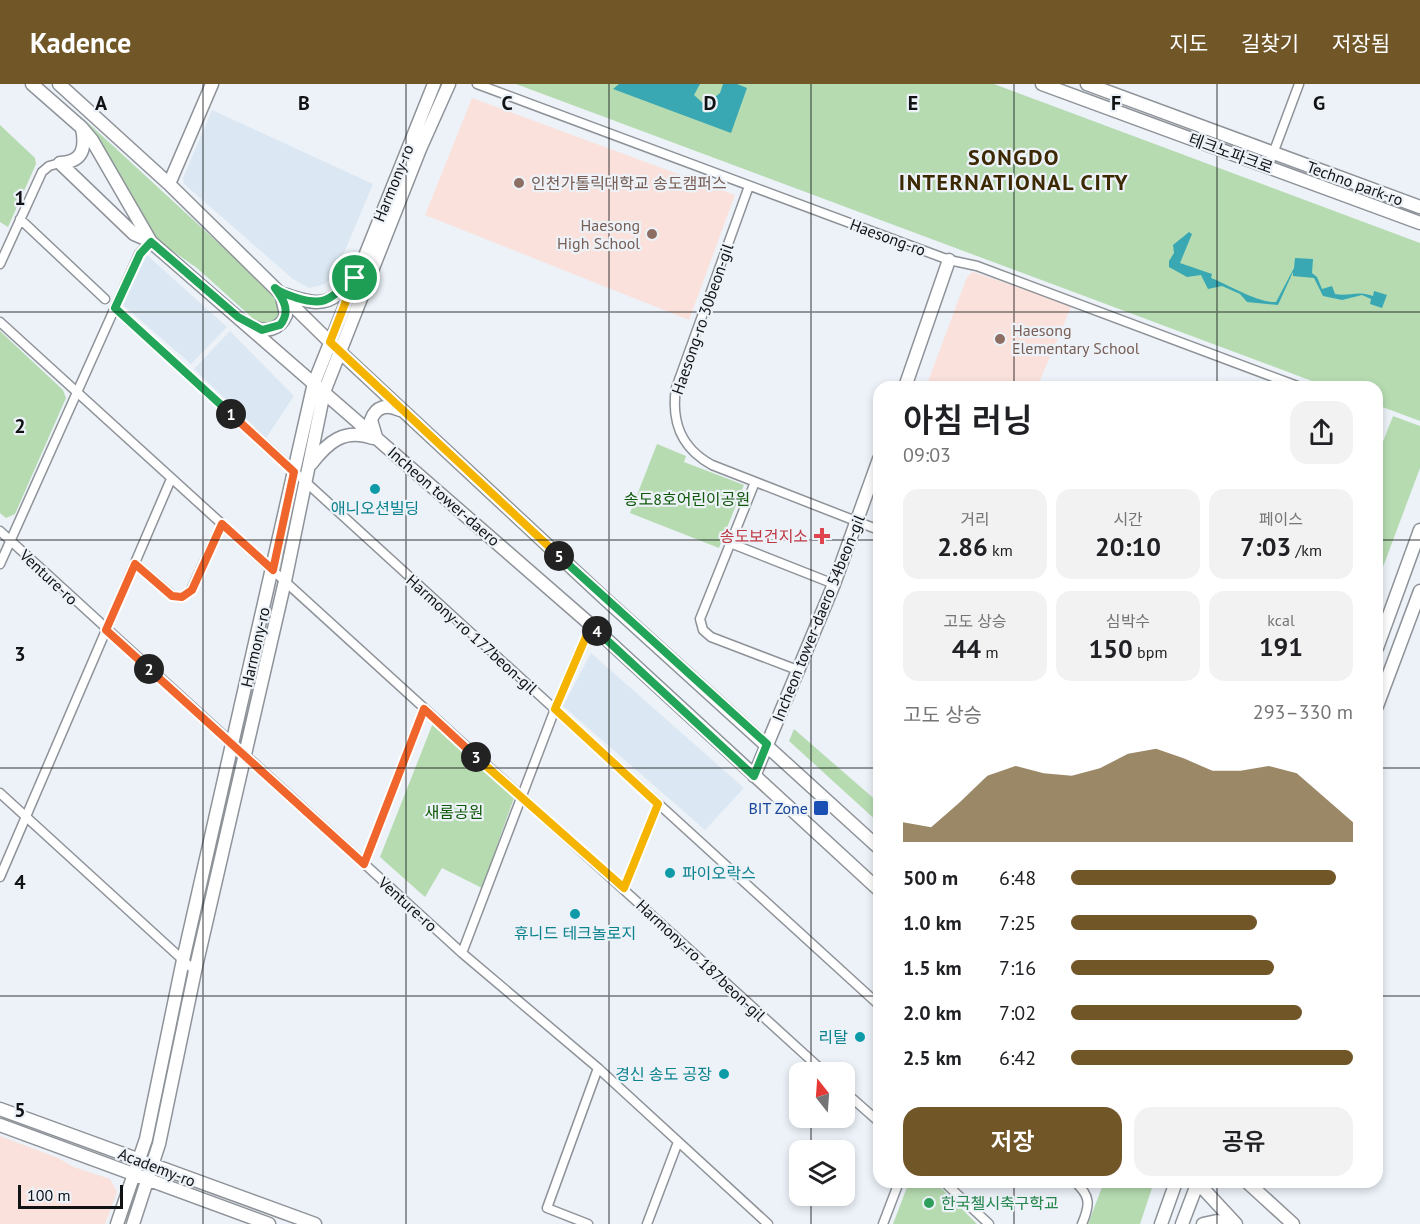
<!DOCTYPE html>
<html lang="ko">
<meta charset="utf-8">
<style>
:root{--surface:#fff;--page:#f2f2f2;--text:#202124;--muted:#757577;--accent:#715628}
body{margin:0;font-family:"PT Sans","Noto Sans KR",sans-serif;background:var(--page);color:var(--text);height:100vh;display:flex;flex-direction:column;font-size:22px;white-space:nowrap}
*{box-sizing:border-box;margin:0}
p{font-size:20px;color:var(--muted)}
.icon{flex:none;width:33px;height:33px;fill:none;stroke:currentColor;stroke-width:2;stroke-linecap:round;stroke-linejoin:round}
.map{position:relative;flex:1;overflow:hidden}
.side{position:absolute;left:873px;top:297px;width:510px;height:807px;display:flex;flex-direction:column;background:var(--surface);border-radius:18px;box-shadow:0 3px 9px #0003}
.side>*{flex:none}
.needle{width:39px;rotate:343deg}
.fabs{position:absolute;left:789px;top:978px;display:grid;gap:12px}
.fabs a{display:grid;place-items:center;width:66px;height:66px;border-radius:12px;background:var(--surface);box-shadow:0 3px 9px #0003;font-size:30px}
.scale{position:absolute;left:18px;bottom:15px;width:105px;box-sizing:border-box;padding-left:6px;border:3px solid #101214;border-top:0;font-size:16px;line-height:21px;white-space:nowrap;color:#101214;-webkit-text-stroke:4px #ecf2f8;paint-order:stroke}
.pin{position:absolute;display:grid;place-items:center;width:51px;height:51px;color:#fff;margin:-26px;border:3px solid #fff;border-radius:50%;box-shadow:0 2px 6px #0007}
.km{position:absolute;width:30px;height:30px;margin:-15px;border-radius:50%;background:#222;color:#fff;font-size:16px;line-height:30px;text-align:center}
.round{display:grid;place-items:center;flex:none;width:63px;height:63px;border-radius:18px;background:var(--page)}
.headline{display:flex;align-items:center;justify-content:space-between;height:102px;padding:0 30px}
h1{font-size:33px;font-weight:600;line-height:45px}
.stats{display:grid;grid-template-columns:repeat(3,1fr);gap:9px;height:102px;padding:6px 30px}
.stats div{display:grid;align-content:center;border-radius:15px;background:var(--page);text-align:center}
.stats b{font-size:26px;font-weight:600}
.stats small{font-size:16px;font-weight:400}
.stats p{font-size:16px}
.chart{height:168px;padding:12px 30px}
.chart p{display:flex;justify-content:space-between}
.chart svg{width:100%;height:108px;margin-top:6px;fill:var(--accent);opacity:.7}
.action{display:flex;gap:12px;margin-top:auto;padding:12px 30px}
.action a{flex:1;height:69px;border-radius:18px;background:var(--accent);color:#fff;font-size:24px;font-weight:600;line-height:69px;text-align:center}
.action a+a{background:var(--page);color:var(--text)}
ul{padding:0 30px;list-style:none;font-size:20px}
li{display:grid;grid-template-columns:96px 72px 1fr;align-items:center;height:45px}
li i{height:15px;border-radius:8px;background:var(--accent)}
header{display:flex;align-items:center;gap:36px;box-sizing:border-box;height:84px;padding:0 30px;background:var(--accent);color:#fff}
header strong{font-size:28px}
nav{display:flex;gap:33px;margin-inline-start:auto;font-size:21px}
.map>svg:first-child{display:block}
.built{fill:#dbe7f2}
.education{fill:#fbe1db}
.green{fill:#b6dbb1}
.water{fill:#39a8b3}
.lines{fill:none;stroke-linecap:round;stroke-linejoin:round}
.street-casing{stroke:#8e9399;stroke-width:11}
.secondary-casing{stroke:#8e9399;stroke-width:15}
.street{stroke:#fff;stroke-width:8}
.secondary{stroke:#fff;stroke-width:12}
.split-1-casing{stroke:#fff;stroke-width:12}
.split-2-casing{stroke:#fff;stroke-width:12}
.split-3-casing{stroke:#fff;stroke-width:12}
.split-4-casing{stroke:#fff;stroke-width:12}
.split-5-casing{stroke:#fff;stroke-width:12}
.split-6-casing{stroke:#fff;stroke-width:12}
.split-1{stroke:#22a559;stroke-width:8}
.split-2{stroke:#f0652b;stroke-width:8}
.split-3{stroke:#f0652b;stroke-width:8}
.split-4{stroke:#f5b400;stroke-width:8}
.split-5{stroke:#22a559;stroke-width:8}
.split-6{stroke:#f5b400;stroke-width:8}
.grid{fill:none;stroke:#101214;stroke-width:1.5;stroke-opacity:0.55}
.education-dot{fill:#8d6e63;stroke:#ecf2f8;stroke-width:2}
.culture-dot{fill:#0f9aa8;stroke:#ecf2f8;stroke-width:2}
.health-dot{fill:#e0444e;stroke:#ecf2f8;stroke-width:2}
.transit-dot{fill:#1a4fb4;stroke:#ecf2f8;stroke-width:2}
.leisure-dot{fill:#2e9e5b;stroke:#ecf2f8;stroke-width:2}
.labels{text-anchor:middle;stroke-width:4.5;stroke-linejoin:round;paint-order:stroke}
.street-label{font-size:16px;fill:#101214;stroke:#ecf2f8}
.education-label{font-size:16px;fill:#785e54;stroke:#ecf2f8;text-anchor:start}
.park-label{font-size:16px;fill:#105909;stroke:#ecf2f8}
.culture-label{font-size:16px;fill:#0d838f;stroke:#ecf2f8}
.health-label{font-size:16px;fill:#be3a42;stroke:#ecf2f8;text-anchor:end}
.transit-label{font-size:16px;fill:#164399;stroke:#ecf2f8;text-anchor:end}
.leisure-label{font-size:16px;fill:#27864d;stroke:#ecf2f8;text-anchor:start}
.district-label{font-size:22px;font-weight:bold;letter-spacing:1.5px;fill:#3c2801;stroke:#ecf2f8}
.grid-label{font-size:20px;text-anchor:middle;font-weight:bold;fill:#101214;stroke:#ecf2f8;stroke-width:4.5;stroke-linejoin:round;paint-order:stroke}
</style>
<header>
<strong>Kadence</strong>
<nav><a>지도</a><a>길찾기</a><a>저장됨</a></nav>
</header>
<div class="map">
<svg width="1420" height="1140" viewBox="0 0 1420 1140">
<rect width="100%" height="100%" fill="#ecf2f8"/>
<path class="built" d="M212,26L373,100L336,188L325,200L309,204L293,195L184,100L183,94Z
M147,171L227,243L191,280L122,220Z
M230,247L294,312L266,354L194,285Z
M591,569L744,704L705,746L563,622Z"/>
<path class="education" d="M472,14L735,111L689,236L425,131Z
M973,188L1072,221L1037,303H926L967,193Z
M0,1052L58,1074L74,1083L110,1095L117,1108L105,1140H0Z"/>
<path class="green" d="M516,0H994L1420,159V337L1377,321V303H1328Z
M86,37L278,214L283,226L274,241L258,239L197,184L158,157Z
M0,41L35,74L36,80L8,143L0,138Z
M0,247L63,306L66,314L15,430L6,434L0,429Z
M1393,332L1420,342V384L1377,499V373Z
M657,360L686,372L684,378L744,401L719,464L630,429Z
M433,639L515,711L482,804L442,784L425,813L380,773Z
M794,645L879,719V739L789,657Z
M909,1098H935L977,1140H893Z
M1104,1098H1154L1140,1140H1088Z"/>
<path class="water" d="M619,0H700L694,11L705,21L720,9L723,0H737L747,4L731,49L613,5Z
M1189,148L1192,150L1180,179L1212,190L1211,194C1229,201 1258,219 1276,218L1294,184L1295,174L1313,175L1312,189L1317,193L1322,205L1332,202L1335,210C1350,213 1355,206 1373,212L1374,207L1387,211L1382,224L1370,220L1371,215L1362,211L1342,216L1323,212L1314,194L1293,192V188L1278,221L1247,218L1240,210L1222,202L1208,205L1201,191L1187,193L1169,183V177L1174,169L1173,161Z"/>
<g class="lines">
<g class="street-casing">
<path id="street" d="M477,0L949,176L977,182L1300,303
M1268,83L1299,0
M749,102L676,304C671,338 681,364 712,381L879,446
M20,135L105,215
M0,180L42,88L49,82L60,79
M115,224L879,921
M0,238L824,988
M755,398L700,535L703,546L711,553L800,587
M0,447L462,869L598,984L768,1140
M730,459L834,500
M0,480L139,170L151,158
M135,480L173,512L182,513L191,506L222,440
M0,709L195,887
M364,780L424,625
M0,793L171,395
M624,804L658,720
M462,869L555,625L591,541
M844,1007L879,1038
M944,1098L989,1140
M1075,1098C1091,1112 1090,1121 1082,1140
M588,1140L547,1124L598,984
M647,1140L678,1058
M883,1140L899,1098"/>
</g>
<g class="secondary-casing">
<path id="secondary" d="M32,0L81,43L92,56L151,158L591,541L879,806
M59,0L169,100L339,267L603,513L879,764
M1042,0L1420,139
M1087,0L1420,123
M60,79L134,150L148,156
M60,79C83,78 86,64 82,44
M169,100L212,0
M283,210C301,215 321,225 338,210C343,206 346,200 352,196
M252,242C265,249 280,246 286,231L282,213
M905,303L949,176
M376,353L371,336C376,322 387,320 400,326
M311,380C328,358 344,344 373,354
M1377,564L1420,446
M1377,622L1420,507
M754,692L834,500L879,375
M0,1025L315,1140
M0,1041L269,1140
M1197,1098L1236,1140
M1247,1098L1293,1140
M117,1140L146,1055L183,876L314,299L434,0
M133,1140L159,1060L195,887L285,497L324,308L420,65L449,0
M1161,1140L1176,1098
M1182,1140L1198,1098
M1203,1140L1217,1137L1229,1140"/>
</g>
<use href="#street" class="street"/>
<use href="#secondary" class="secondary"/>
</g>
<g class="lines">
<g class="split-1-casing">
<path id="split-1" d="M231,330L115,224L140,170L151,158L238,233L262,246L280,241C291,228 284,216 275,204C282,210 289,211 297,214C329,224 332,211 355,194"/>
</g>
<g class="split-2-casing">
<path id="split-2" d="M149,585L106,546L135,480L172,512L182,513L192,506L222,440L273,486L294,388L231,330"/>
</g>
<g class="split-3-casing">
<path id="split-3" d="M149,585L364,780L424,625L476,673"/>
</g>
<g class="split-4-casing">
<path id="split-4" d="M476,673L624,804L658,720L555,625L591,541L597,547"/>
</g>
<g class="split-5-casing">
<path id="split-5" d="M559,472L767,660L754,692L597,547"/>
</g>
<g class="split-6-casing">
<path id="split-6" d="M355,194L330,258L559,472"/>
</g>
<use href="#split-1" class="split-1"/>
<use href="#split-2" class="split-2"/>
<use href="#split-3" class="split-3"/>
<use href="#split-4" class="split-4"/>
<use href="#split-5" class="split-5"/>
<use href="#split-6" class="split-6"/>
</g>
<path class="grid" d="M203,0V1140M406,0V1140M609,0V1140M811,0V988M1014,0V303M1217,0V303M0,228H1420M0,456H879M1377,456H1420M0,684H879M1377,684H1420M0,912H879M1377,912H1420M811,1034V1066M1014,1098V1140M1217,1098V1140M811,1112V1140"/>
<g class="education-dot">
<circle cx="519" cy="99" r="6"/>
<circle cx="652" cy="150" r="6"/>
<circle cx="1000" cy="255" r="6"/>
</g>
<g class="culture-dot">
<circle cx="375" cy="405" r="6"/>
<circle cx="670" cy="789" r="6"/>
<circle cx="575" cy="830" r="6"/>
<circle cx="860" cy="953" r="6"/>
<circle cx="724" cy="990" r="6"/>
</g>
<path class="health-dot" d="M819 443h6v6h6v6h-6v6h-6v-6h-6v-6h6z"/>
<rect class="transit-dot" x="813" y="716" width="16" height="16" rx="3"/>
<circle class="leisure-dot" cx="929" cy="1119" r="6"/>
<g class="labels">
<g class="street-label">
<text transform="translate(1231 69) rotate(20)" y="6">테크노파크로</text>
<text transform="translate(393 99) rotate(-68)" y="6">Harmony-ro</text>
<text transform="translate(1355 99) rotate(20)" y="6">Techno park-ro</text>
<text transform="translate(888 153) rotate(20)" y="6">Haesong-ro</text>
<text transform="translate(702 235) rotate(-71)" y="6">Haesong-ro 30beon-gil</text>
<text transform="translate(444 412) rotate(41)" y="6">Incheon tower-daero</text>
<text transform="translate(49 493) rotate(43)" y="6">Venture-ro</text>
<text transform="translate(818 534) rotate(-68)" y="6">Incheon tower-daero 54beon-gil</text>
<text transform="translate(472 550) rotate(42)" y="6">Harmony-ro 177beon-gil</text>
<text transform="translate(255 563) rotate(-77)" y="6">Harmony-ro</text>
<text transform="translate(408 820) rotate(42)" y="6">Venture-ro</text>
<text transform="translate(701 876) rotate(43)" y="6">Harmony-ro 187beon-gil</text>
<text transform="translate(157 1083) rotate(21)" y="6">Academy-ro</text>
</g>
<g class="education-label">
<text x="531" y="105">인천가톨릭대학교 송도캠퍼스</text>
<text x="640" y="147" text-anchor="end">Haesong<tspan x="640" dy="18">High School</tspan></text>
<text x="1012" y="252">Haesong<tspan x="1012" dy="18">Elementary School</tspan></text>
</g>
<g class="park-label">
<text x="687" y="421">송도8호어린이공원</text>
<text x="454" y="734">새롬공원</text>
</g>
<g class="culture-label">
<text x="375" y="430">애니오션빌딩</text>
<text x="682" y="795" text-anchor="start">파이오락스</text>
<text x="575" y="855">휴니드 테크놀로지</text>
<text x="848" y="959" text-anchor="end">리탈</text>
<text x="712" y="996" text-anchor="end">경신 송도 공장</text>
</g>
<g class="health-label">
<text x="808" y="458">송도보건지소</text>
</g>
<g class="transit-label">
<text x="808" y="730">BIT Zone</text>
</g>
<g class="leisure-label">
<text x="941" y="1125">한국첼시축구학교</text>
</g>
<g class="district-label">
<text x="1014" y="81">SONGDO<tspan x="1014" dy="25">INTERNATIONAL CITY</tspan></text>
</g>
</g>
<g class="grid-label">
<text x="101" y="26">A</text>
<text x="304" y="26">B</text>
<text x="507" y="26">C</text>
<text x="710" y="26">D</text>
<text x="913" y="26">E</text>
<text x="1116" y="26">F</text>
<text x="1319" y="26">G</text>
<text x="20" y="121">1</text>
<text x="20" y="349">2</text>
<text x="20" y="577">3</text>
<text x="20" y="805">4</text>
<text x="20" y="1033">5</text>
</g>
</svg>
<div class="fabs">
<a><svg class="needle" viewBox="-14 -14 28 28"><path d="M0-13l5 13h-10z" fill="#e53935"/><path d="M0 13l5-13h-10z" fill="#757577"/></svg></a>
<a><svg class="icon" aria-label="layers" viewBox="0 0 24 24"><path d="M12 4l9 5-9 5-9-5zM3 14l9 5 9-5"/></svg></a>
</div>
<div class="scale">100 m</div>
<div class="pin" style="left:355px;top:194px;background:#1e9e55"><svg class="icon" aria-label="arrive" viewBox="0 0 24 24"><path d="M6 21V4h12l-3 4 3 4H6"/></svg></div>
<b class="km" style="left:231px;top:330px">1</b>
<b class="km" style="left:149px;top:585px">2</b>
<b class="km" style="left:476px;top:673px">3</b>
<b class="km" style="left:597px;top:547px">4</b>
<b class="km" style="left:559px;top:472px">5</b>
<section class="side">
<div class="headline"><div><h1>아침 러닝</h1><p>09:03</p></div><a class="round"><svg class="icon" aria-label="share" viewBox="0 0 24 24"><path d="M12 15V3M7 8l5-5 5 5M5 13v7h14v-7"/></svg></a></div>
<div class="stats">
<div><p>거리</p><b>2.86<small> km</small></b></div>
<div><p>시간</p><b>20:10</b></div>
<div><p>페이스</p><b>7:03<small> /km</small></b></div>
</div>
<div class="stats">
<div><p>고도 상승</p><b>44<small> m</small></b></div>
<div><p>심박수</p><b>150<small> bpm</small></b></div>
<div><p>kcal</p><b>191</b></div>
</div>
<div class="chart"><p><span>고도 상승</span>293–330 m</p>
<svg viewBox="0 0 160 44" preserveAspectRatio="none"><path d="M0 44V36L10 38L20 28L30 17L40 13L50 16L60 17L70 14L80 8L90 6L100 10L110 15L120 15L130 13L140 16L150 26L160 36V44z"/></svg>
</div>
<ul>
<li><b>500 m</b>6:48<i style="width:94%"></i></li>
<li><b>1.0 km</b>7:25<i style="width:66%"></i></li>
<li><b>1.5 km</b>7:16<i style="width:72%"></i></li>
<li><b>2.0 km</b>7:02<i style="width:82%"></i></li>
<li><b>2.5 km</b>6:42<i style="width:100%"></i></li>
</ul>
<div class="action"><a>저장</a><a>공유</a></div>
</section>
</div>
